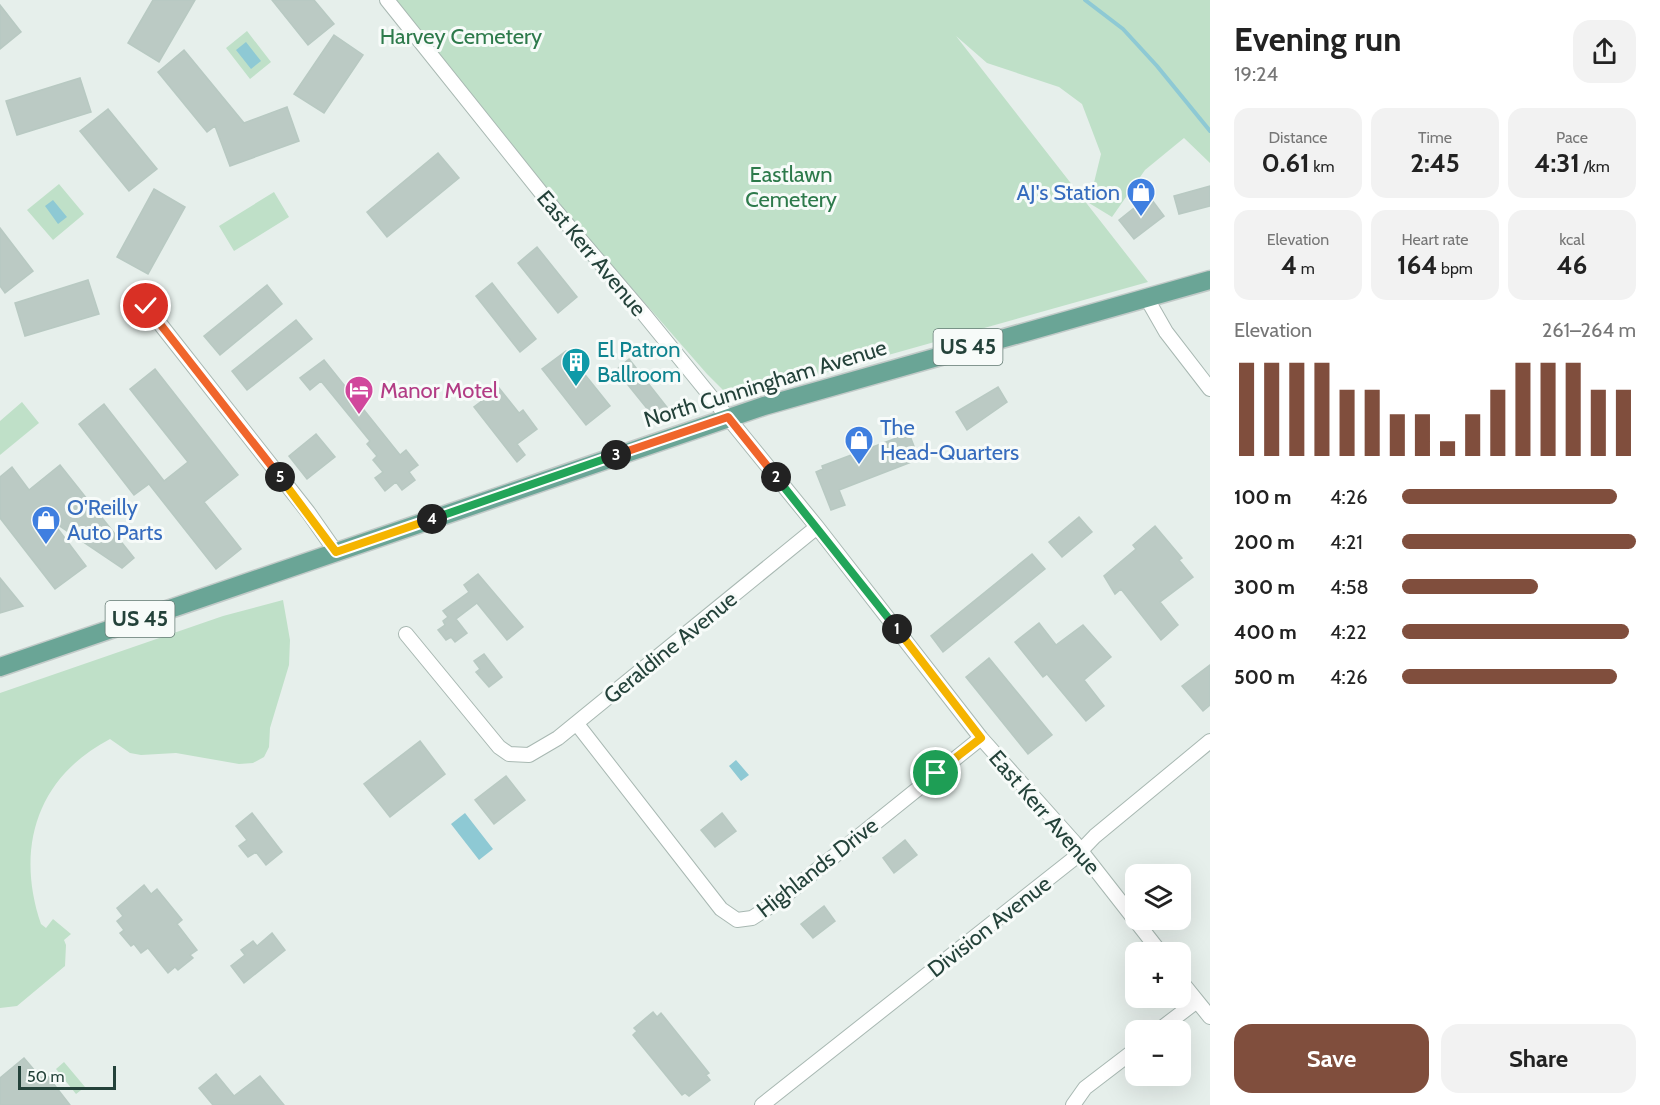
<!DOCTYPE html>
<meta charset="utf-8">
<style>
:root{--surface:#fff;--page:#f2f2f2;--text:#222;--muted:#767676;--accent:#804e3d}
body{margin:0;font-family:Cabin,sans-serif;background:var(--page);color:var(--text);height:100vh;display:flex;flex-direction:column;font-size:22px;white-space:nowrap}
*{box-sizing:border-box;margin:0}
p{font-size:20px;color:var(--muted)}
.icon{flex:none;width:33px;height:33px;fill:none;stroke:currentColor;stroke-width:2;stroke-linecap:round;stroke-linejoin:round}
.map{position:relative;flex:1;overflow:hidden}
.panel{display:flex;flex-direction:column;background:var(--surface);width:450px}
.panel>*{flex:none}
.controls{position:absolute;left:1125px;top:864px;display:grid;gap:12px}
.controls a{display:grid;place-items:center;width:66px;height:66px;border-radius:12px;background:var(--surface);box-shadow:0 6px 24px #0002;font-size:30px}
.scale{position:absolute;left:18px;bottom:15px;width:98px;box-sizing:border-box;padding-left:6px;border:3px solid #24423a;border-top:0;font-size:16px;line-height:21px;white-space:nowrap;color:#24423a;-webkit-text-stroke:4px #f7fbf9;paint-order:stroke}
.pin{position:absolute;display:grid;place-items:center;width:51px;height:51px;color:#fff;margin:-26px;border:3px solid #fff;border-radius:50%;box-shadow:0 2px 6px #0007}
.km{position:absolute;width:30px;height:30px;margin:-15px;border-radius:50%;background:#222;color:#fff;font-size:16px;line-height:30px;text-align:center}
.round{display:grid;place-items:center;flex:none;width:63px;height:63px;border-radius:18px;background:var(--page)}
.summary{display:flex;align-items:center;justify-content:space-between;height:102px;padding:0 24px}
h1{font-size:33px;font-weight:700;line-height:45px}
.metrics{display:grid;grid-template-columns:repeat(3,1fr);gap:9px;height:102px;padding:6px 24px}
.metrics div{display:grid;align-content:center;border-radius:15px;background:var(--page);text-align:center}
.metrics b{font-size:26px;font-weight:700}
.metrics small{font-size:16px;font-weight:400}
.metrics p{font-size:16px}
.chart{height:168px;padding:12px 24px}
.chart p{display:flex;justify-content:space-between}
.chart svg{width:100%;height:108px;margin-top:6px;stroke:var(--accent);stroke-width:6}
.button{display:flex;gap:12px;margin-top:auto;padding:12px 24px}
.button a{flex:1;height:69px;border-radius:18px;background:var(--accent);color:#fff;font-size:24px;font-weight:700;line-height:69px;text-align:center}
.button a+a{background:var(--page);color:var(--text)}
ul{padding:0 24px;list-style:none;font-size:20px}
li{display:grid;grid-template-columns:96px 72px 1fr;align-items:center;height:45px}
li i{height:15px;border-radius:8px;background:var(--accent)}
main{display:flex;flex:1;min-height:0}
.map>svg:first-child{display:block}
.green{fill:#bfe0c8}
.water{fill:#8ec9d4}
.lines{fill:none;stroke-linecap:round;stroke-linejoin:round}
.stream{stroke:#8ec9d4;stroke-width:4}
.building{fill:#bbcac4;stroke:#b8c9c2;stroke-width:1.5}
.street-casing{stroke:#a8b8b2;stroke-width:16}
.primary-casing{stroke:#c2cac8;stroke-width:21}
.street{stroke:#fff;stroke-width:14}
.primary{stroke:#6aa596;stroke-width:18}
.split-1-casing{stroke:#fff;stroke-width:12}
.split-2-casing{stroke:#fff;stroke-width:12}
.split-3-casing{stroke:#fff;stroke-width:12}
.split-4-casing{stroke:#fff;stroke-width:12}
.split-5-casing{stroke:#fff;stroke-width:12}
.split-6-casing{stroke:#fff;stroke-width:12}
.split-1{stroke:#f5b400;stroke-width:8}
.split-2{stroke:#22a559;stroke-width:8}
.split-3{stroke:#f0652b;stroke-width:8}
.split-4{stroke:#22a559;stroke-width:8}
.split-5{stroke:#f5b400;stroke-width:8}
.split-6{stroke:#f0652b;stroke-width:8}
.labels{text-anchor:middle;stroke-width:6;stroke-linejoin:round;paint-order:stroke}
.shield{fill:#f7fbf9;stroke:#637a73;stroke-width:1.5}
.shield-label{font-size:21px;font-weight:bold;fill:#24423a}
.park-label{font-size:22px;fill:#2d7a4b;stroke:#f7fbf9}
.shop-label{font-size:22px;fill:#366cbe;stroke:#f7fbf9;text-anchor:start}
.street-label{font-size:22px;fill:#24423a;stroke:#f7fbf9}
.culture-label{font-size:22px;fill:#0d838f;stroke:#f7fbf9;text-anchor:start}
.hotel-label{font-size:22px;fill:#b23c85;stroke:#f7fbf9;text-anchor:start}
</style>
<main>
<div class="map">
<svg width="1210" height="1105" viewBox="0 0 1210 1105">
<rect width="100%" height="100%" fill="#e6efeb"/>
<path class="green" d="M387,0H1210V163L1184,138L1145,170L1112,217L1089,203L1101,154L1082,104L1059,87L987,63L956,36L1148,282L739,397L723,390L707,374L576,224L462,82L456,86Z
M247,31L271,62L250,79L226,48Z
M59,184L84,214L53,240L27,210Z
M274,192L289,217L234,251L219,226Z
M22,402L39,423L0,455V421Z
M283,600L290,640L289,665L270,728L269,747L264,757L253,763L239,764L176,753L141,755L130,753L110,739C37,777 15,848 41,924L46,928L53,919L71,934L64,940L66,945L65,966L17,1006L0,1008V693L223,616Z
M64,1062L85,1087L76,1094L56,1069Z"/>
<path class="water" d="M246,42L261,61L251,69L236,50Z
M53,200L67,217L58,224L45,206Z
M736,760L749,775L741,781L729,766Z
M465,813L493,849L479,860L451,824Z"/>
<g class="lines">
<path class="stream" d="M1085,0L1123,29L1157,66L1210,131"/>
</g>
<path class="building" d="M153,0H195L159,62L128,43Z
M272,0H314L334,24L308,45Z
M0,5L21,32L0,49Z
M334,35L363,55L324,113L294,94Z
M184,50L244,123L287,107L299,141L230,166L215,126L207,132L158,72Z
M80,78L91,112L17,135L6,101Z
M108,109L157,169L129,191L80,131Z
M438,153L459,178L387,237L367,212Z
M1210,186V206L1179,214L1174,196Z
M154,189L185,207L148,274L117,257Z
M1149,196L1164,216L1134,239L1119,220Z
M0,228L33,271L5,293L0,286Z
M537,247L577,297L558,313L518,263Z
M88,280L99,314L25,336L15,303Z
M492,283L536,339L520,352L476,296Z
M267,285L282,304L220,355L204,336Z
M296,320L312,339L247,390L232,371Z
M566,351L610,406L586,425L542,369Z
M629,359L670,411L653,416L616,370Z
M324,360L400,455L406,450L418,465L409,472L415,480L402,490L396,482L385,491L375,478L383,472L373,460L377,456L367,444L370,441L321,381L310,390L300,378Z
M155,369L238,475L204,502L241,549L216,569L149,484L134,495L79,424L104,404L164,481L188,462L130,389Z
M998,387L1007,402L967,430L956,412Z
M499,388L519,413L523,410L537,429L517,444L525,455L517,462L474,407Z
M316,434L335,457L307,479L289,456Z
M902,436L903,438L910,436L919,459L839,490L845,505L831,510L816,472L823,469L822,466Z
M60,465L134,558L122,568L52,521L86,566L55,589L0,518V477L12,467L29,490Z
M1079,517L1092,532L1062,557L1049,542Z
M1155,526L1182,558L1179,560L1193,577L1160,602L1178,625L1161,640L1121,589L1115,594L1104,576L1136,549L1133,545Z
M1032,554L1045,569L943,652L931,636Z
M478,574L523,627L507,640L477,603L456,619L467,633L455,642L451,637L446,640L438,630L445,625L443,621L448,617L443,611L469,592L464,585Z
M0,578L23,606L0,613Z
M1039,623L1056,645L1083,625L1111,657L1084,680L1104,706L1086,721L1047,674L1043,677L1015,642Z
M484,654L502,677L489,687L476,672L480,669L474,661Z
M989,658L1052,735L1028,754L966,677Z
M1210,665V705L1203,711L1182,686Z
M420,741L445,774L390,817L364,784Z
M506,776L525,800L494,824L475,800Z
M252,813L282,852L266,865L256,852L248,857L239,846L247,840L236,826Z
M722,813L736,831L715,847L701,830Z
M905,840L917,855L894,873L883,858Z
M144,885L151,894L157,889L182,920L177,924L197,950L190,955L193,958L178,970L175,967L168,973L148,948L141,953L134,944L131,946L120,933L124,930L117,921L123,916L117,908Z
M824,906L835,921L813,938L801,924Z
M272,933L285,950L244,983L231,966L245,955L241,950L253,941L257,946Z
M653,1012L657,1017L661,1013L709,1073L706,1075L710,1080L689,1096L685,1093L682,1095L633,1035L637,1031L634,1028Z
M24,1058L41,1078L46,1074L70,1105H0V1078Z
M216,1074L234,1096L260,1076L284,1105H213L199,1088Z"/>
<g class="lines">
<g class="street-casing">
<path id="street" d="M387,0L555,210L643,313L817,527L981,738L1074,842L1160,952
M1146,297L1166,332L1210,389
M146,306L308,512L336,552
M406,634L499,747L509,754L529,755L558,738L817,527
M577,724L721,909L737,920L752,918L777,902L981,738
M1180,980L1210,1017
M1159,1030L1197,1001
M762,1105L1072,860L1095,836L1210,741
M1073,1105L1085,1088L1136,1049"/>
</g>
<g class="primary-casing">
<path id="primary" d="M0,667L764,406L1210,280"/>
</g>
<use href="#street" class="street"/>
<use href="#primary" class="primary"/>
</g>
<g class="lines">
<g class="split-1-casing">
<path id="split-1" d="M897,629L981,738L936,773"/>
</g>
<g class="split-2-casing">
<path id="split-2" d="M776,477L897,629"/>
</g>
<g class="split-3-casing">
<path id="split-3" d="M616,455L728,417L776,477"/>
</g>
<g class="split-4-casing">
<path id="split-4" d="M432,519L616,455"/>
</g>
<g class="split-5-casing">
<path id="split-5" d="M280,477L336,552L432,519"/>
</g>
<g class="split-6-casing">
<path id="split-6" d="M146,306L280,477"/>
</g>
<use href="#split-1" class="split-1"/>
<use href="#split-2" class="split-2"/>
<use href="#split-3" class="split-3"/>
<use href="#split-4" class="split-4"/>
<use href="#split-5" class="split-5"/>
<use href="#split-6" class="split-6"/>
</g>
<defs>
<g id="shop-pin" transform="scale(1.5)"><path d="M0 17L-7.5 6A9.5 9.5 0 1 1 7.5 6Z" fill="#3f7fe0" stroke="#f7fbf9"/><path d="M-5-2.5h2.3a2.7 3.5 0 0 1 5.4 0H5L5.5 6h-11ZM-1.5-2.5h3a1.5 2.3 0 0 0-3 0Z" fill="#fff"/></g>
<g id="building-pin" transform="scale(1.5)"><path d="M0 17L-7.5 6A9.5 9.5 0 1 1 7.5 6Z" fill="#0f9aa8" stroke="#f7fbf9"/><path d="M-4-6H4V6H1V3H-1V6H-4ZM-2.5-4.3h1.7v1.8h-1.7ZM.8-4.3h1.7v1.8H.8ZM-2.5-1h1.7V.8h-1.7ZM.8-1h1.7V.8H.8Z" fill="#fff"/></g>
<g id="hotel-pin" transform="scale(1.5)"><path d="M0 17L-7.5 6A9.5 9.5 0 1 1 7.5 6Z" fill="#d1479c" stroke="#f7fbf9"/><path d="M-6-4.5h1.5V1H6V5H4.5V3h-9V5H-6ZM-4 0a1.8 1.8 0 1 1 3.6 0ZM.5 0V-2.5h3Q6-2.5 6 0Z" fill="#fff"/></g>
</defs>
<g fill-rule="evenodd">
<use href="#shop-pin" x="1141" y="192"/>
<use href="#building-pin" x="576" y="362"/>
<use href="#hotel-pin" x="359" y="390"/>
<use href="#shop-pin" x="859" y="440"/>
<use href="#shop-pin" x="46" y="520"/>
</g>
<g class="labels">
<g class="shield">
<rect x="933.5" y="329" width="69" height="36" rx="4.5"/>
<rect x="105.5" y="601" width="69" height="36" rx="4.5"/>
</g>
<g class="shield-label">
<text x="968" y="354">US 45</text>
<text x="140" y="626">US 45</text>
</g>
<g class="park-label">
<text x="461" y="44">Harvey Cemetery</text>
<text x="791" y="182">Eastlawn<tspan x="791" dy="25">Cemetery</tspan></text>
</g>
<g class="shop-label">
<text x="1120" y="200" text-anchor="end">AJ's Station</text>
<text x="880" y="435">The<tspan x="880" dy="25">Head-Quarters</tspan></text>
<text x="67" y="515">O'Reilly<tspan x="67" dy="25">Auto Parts</tspan></text>
</g>
<g class="street-label">
<text transform="translate(592 253) rotate(50)" y="8">East Kerr Avenue</text>
<text transform="translate(765 383) rotate(-17)" y="8">North Cunningham Avenue</text>
<text transform="translate(670 647) rotate(-39)" y="8">Geraldine Avenue</text>
<text transform="translate(1045 812) rotate(49)" y="8">East Kerr Avenue</text>
<text transform="translate(817 867) rotate(-38)" y="8">Highlands Drive</text>
<text transform="translate(989 926) rotate(-38)" y="8">Division Avenue</text>
</g>
<g class="culture-label">
<text x="597" y="357">El Patron<tspan x="597" dy="25">Ballroom</tspan></text>
</g>
<g class="hotel-label">
<text x="380" y="398">Manor Motel</text>
</g>
</g>
</svg>
<div class="controls">
<a><svg class="icon" aria-label="layers" viewBox="0 0 24 24"><path d="M12 4l9 5-9 5-9-5zM3 14l9 5 9-5"/></svg></a>
<a>+</a>
<a>−</a>
</div>
<div class="scale">50 m</div>
<div class="pin" style="left:936px;top:773px;background:#1e9e55"><svg class="icon" aria-label="arrive" viewBox="0 0 24 24"><path d="M6 21V4h12l-3 4 3 4H6"/></svg></div>
<div class="pin" style="left:146px;top:306px;background:#d93025"><svg class="icon" aria-label="check" viewBox="0 0 24 24"><path d="M5 12l5 5 9-10"/></svg></div>
<b class="km" style="left:897px;top:629px">1</b>
<b class="km" style="left:776px;top:477px">2</b>
<b class="km" style="left:616px;top:455px">3</b>
<b class="km" style="left:432px;top:519px">4</b>
<b class="km" style="left:280px;top:477px">5</b>
</div>
<section class="panel">
<div class="summary"><div><h1>Evening run</h1><p>19:24</p></div><a class="round"><svg class="icon" aria-label="share" viewBox="0 0 24 24"><path d="M12 15V3M7 8l5-5 5 5M5 13v7h14v-7"/></svg></a></div>
<div class="metrics">
<div><p>Distance</p><b>0.61<small> km</small></b></div>
<div><p>Time</p><b>2:45</b></div>
<div><p>Pace</p><b>4:31<small> /km</small></b></div>
</div>
<div class="metrics">
<div><p>Elevation</p><b>4<small> m</small></b></div>
<div><p>Heart rate</p><b>164<small> bpm</small></b></div>
<div><p>kcal</p><b>46</b></div>
</div>
<div class="chart"><p><span>Elevation</span>261–264 m</p>
<svg viewBox="0 0 160 44" preserveAspectRatio="none"><path d="M5 44V6M15 44V6M25 44V6M35 44V6M45 44V17M55 44V17M65 44V27M75 44V27M85 44V38M95 44V27M105 44V17M115 44V6M125 44V6M135 44V6M145 44V17M155 44V17"/></svg>
</div>
<ul>
<li><b>100 m</b>4:26<i style="width:92%"></i></li>
<li><b>200 m</b>4:21<i style="width:100%"></i></li>
<li><b>300 m</b>4:58<i style="width:58%"></i></li>
<li><b>400 m</b>4:22<i style="width:97%"></i></li>
<li><b>500 m</b>4:26<i style="width:92%"></i></li>
</ul>
<div class="button"><a>Save</a><a>Share</a></div>
</section>
</main>
